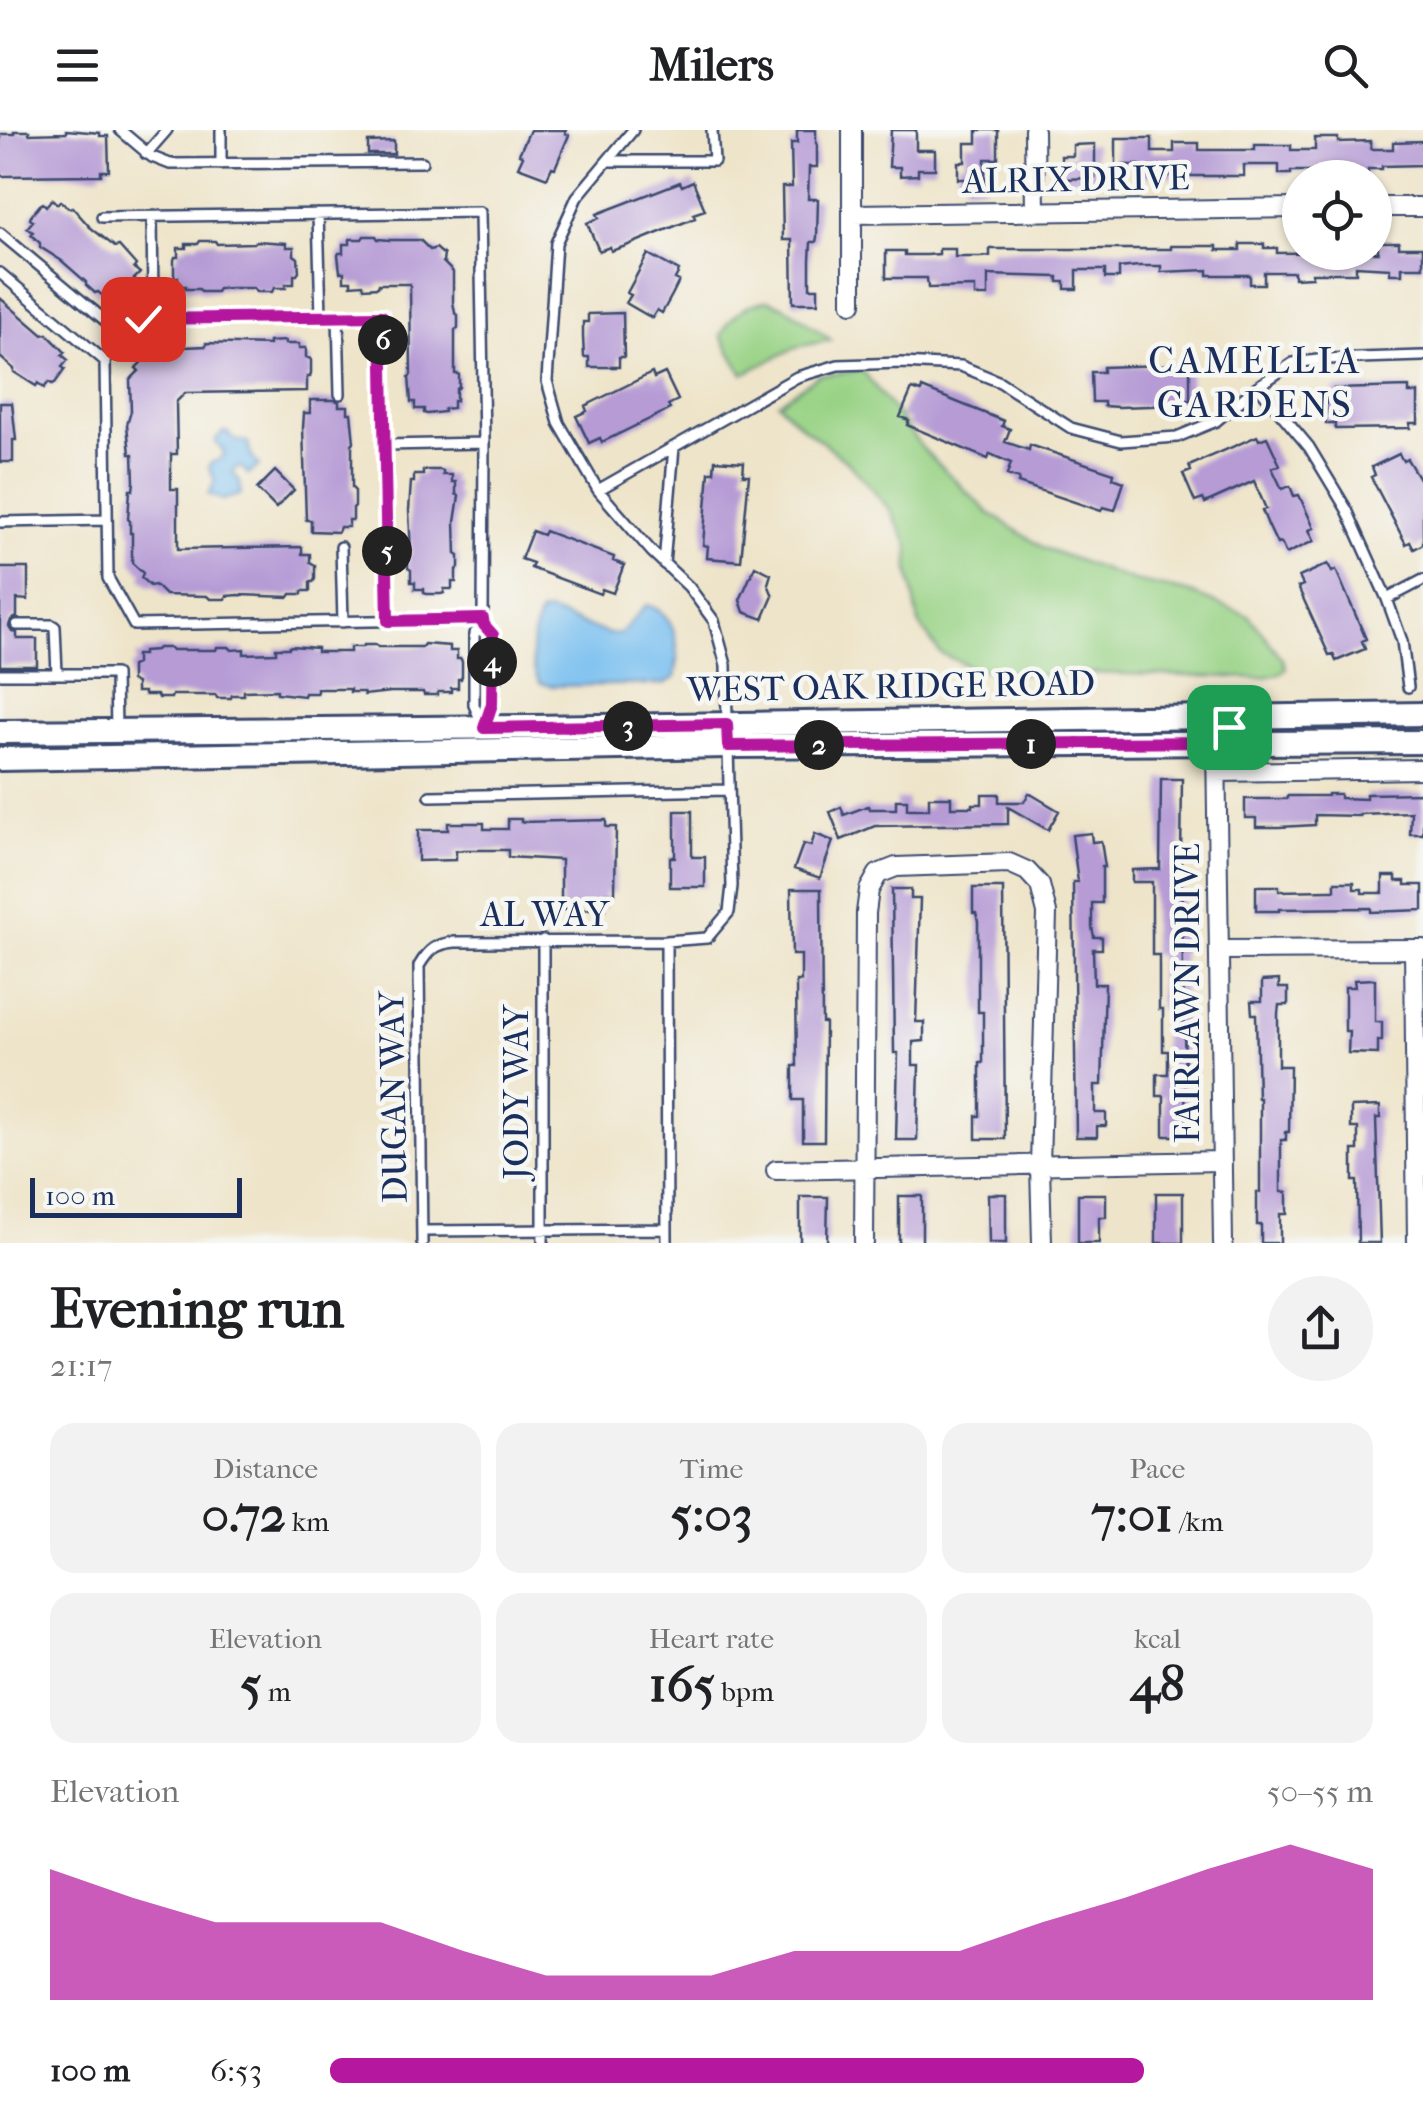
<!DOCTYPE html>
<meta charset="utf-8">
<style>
:root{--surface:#fff;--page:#f2f2f2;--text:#202124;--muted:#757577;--accent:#b5179e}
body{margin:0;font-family:"IM FELL French Canon",serif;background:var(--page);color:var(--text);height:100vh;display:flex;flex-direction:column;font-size:38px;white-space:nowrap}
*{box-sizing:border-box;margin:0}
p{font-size:32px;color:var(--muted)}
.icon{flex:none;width:55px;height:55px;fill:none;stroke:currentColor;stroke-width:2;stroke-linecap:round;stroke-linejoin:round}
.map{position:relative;height:1113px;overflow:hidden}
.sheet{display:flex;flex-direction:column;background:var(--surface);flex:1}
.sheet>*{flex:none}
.fabs{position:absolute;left:1282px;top:30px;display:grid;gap:20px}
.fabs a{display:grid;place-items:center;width:110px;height:110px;border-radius:50%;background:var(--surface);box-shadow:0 2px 8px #0004;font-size:50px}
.scale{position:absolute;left:30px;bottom:25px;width:212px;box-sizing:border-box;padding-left:10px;border:5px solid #1b2f5e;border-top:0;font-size:28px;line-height:35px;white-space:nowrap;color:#1b2f5e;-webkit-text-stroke:8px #f6f6f2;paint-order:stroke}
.pin{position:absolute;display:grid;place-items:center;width:85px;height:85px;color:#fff;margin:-42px;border-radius:20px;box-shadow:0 5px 15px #0006}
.km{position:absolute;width:50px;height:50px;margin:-25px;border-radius:50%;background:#222;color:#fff;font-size:28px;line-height:50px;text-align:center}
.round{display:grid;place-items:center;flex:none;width:105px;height:105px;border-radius:52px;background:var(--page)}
.overview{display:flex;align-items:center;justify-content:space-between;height:170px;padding:0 50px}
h1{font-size:55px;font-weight:700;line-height:75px}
.metrics{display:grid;grid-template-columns:repeat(3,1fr);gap:15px;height:170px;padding:10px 50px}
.metrics div{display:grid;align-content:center;border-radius:25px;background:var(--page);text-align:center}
.metrics b{font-size:50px;font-weight:700}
.metrics small{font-size:28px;font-weight:400}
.metrics p{font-size:28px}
.chart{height:280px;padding:20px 50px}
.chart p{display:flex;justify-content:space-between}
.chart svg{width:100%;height:180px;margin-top:10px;fill:var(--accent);opacity:.7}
ul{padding:0 50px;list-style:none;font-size:32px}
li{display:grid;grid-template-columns:160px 120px 1fr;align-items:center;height:75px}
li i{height:25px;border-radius:12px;background:var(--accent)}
header{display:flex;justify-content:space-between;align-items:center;height:130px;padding:0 50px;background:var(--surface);font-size:45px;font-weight:700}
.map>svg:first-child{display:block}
.green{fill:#9ad386;stroke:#5a8172;stroke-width:2.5}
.water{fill:#79bff0;stroke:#4a77a7;stroke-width:2.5}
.building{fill:#b69bd5}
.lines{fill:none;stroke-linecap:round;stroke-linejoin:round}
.service-casing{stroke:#3b4a6e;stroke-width:14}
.minor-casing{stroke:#3b4a6e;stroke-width:22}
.tertiary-casing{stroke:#3b4a6e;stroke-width:28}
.service{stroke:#fff;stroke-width:9}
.minor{stroke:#fff;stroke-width:18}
.tertiary{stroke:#fff;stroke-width:22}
.route-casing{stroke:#fff;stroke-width:20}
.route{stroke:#b5179e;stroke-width:12}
.labels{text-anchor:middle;stroke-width:9;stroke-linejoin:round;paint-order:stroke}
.street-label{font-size:35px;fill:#1b2f5e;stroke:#f6f6f2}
.neighbourhood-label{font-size:38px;letter-spacing:2.5px;fill:#1b2f5e;stroke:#f6f6f2}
</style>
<header><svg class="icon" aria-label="menu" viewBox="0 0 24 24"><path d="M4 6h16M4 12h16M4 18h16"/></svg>Milers<svg class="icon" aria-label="search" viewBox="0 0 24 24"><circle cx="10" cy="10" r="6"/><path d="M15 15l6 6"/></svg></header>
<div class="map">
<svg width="1423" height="1113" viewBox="0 0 1423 1113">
<rect width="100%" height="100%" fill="#f6f6f2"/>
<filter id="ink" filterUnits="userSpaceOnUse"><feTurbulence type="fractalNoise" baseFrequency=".01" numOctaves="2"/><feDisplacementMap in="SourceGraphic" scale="20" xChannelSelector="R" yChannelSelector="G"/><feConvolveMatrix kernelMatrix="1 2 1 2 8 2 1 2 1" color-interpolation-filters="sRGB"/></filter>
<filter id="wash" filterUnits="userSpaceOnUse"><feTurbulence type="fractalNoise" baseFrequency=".0048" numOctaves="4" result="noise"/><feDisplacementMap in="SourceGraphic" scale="40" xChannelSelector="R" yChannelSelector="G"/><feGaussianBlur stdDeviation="2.25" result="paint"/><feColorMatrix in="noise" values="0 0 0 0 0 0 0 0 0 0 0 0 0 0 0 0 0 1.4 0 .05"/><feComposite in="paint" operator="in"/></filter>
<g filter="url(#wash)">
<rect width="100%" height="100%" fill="#eee4c9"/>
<path class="green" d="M768,170L789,179L831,210L796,217L743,244L721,206C731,184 744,175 768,170Z
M863,241L924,320L988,382L1044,418L1134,451L1188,462L1249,486L1283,529L1286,538L1280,544L1259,548L1091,543L1036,545L974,539L940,523L919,494L909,441V415L890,380L849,333L800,295L778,273L819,245Z"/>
<path class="water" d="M223,302H227L234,310L248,312L251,326L259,336L248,344L241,337H236L233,342L240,352L241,364L223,370L208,364L215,351L209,338L211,333L219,330L224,325L223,320L216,313V309Z
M646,475C679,483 680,521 675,548L663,554L552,556L540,553C527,532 532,504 540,483L549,482L609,504H621Z"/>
<g id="blocks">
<path class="building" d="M66,0L100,3V6H108L109,41H101V45L0,46V4H14V1H29V4L66,3Z
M530,0H566L565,3L569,5L555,38L552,37L547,48L518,37L523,26L519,24Z
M797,0H816V13H817V37H809L808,69H818L817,107L816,112H811L810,130V158H818V173H793L792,110H783L782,57H792L791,13H797Z
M891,0H916V20H935V39H918V45L900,46V37H889Z
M977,0H998V29H985V56H965V49H958V32H965V13H977Z
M1116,8H1152V22H1174V13H1199V20H1255V15H1291V20H1315V8H1338V12L1370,11L1371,19H1393V12L1423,11V35L1382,36V39H1368V44H1345V41H1291V44H1279V35H1244V46H1139V35H1116Z
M394,11V24H368V12Z
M1095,14V48L1062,49L1061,26H1073V15Z
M693,51L705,80L693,84L695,88L626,116L611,121L610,117L599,121L587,93L599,88L597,84L680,52L682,56Z
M52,69L57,74L60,71L69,78L72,77L90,97L115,117L119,116L136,135L134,138L140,143L134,149L137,152L127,165L124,167L121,164L116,171L110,166L107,169L98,162L95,163L86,155V152L62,131L40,117V113L31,105L33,102L27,98L33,91L30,89L31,86L40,75L43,73L46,76Z
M364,106H376L378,109L390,110H420L430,120L436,118L444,125L443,132L453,142V172L455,183L458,185V198L455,200V244H459V257L456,260V271H453V278L444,279V282L427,284L424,283V279H415V272H411L409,247L411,245L410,154H379L378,157L364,158L363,154L351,155V151H344V142H340L338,125L339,123H343V114H350V109H362Z
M200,111H215L217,114L254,113L256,111L286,113V117H294V125L298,128L299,142L297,145H294V154H286V158H274L272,162H256L254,158H230L218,159L216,162H201L199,159H186V156H178V147L175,148L174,144V130L175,127H178V118H186V114H198Z
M1378,112H1399V117H1423V137H1402V144H1390V138L1356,136V143H1312V147L1294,148V142H1264V154H1250V145H1208V140L1161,142V136H1139L1119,138V148H1105V140H1077V159H1065V152H1058V147L988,145V166H975V157L928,158L927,148H886V121H905V125H927L939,124V119H955V127H980L990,126V119H1171V116H1217V120H1240V114H1264V118H1277V123L1378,122Z
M648,124L679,141L675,149L679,151L672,165L662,183L657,180L652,188L626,173L631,165L627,163Z
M0,168L43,205L47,204L65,222L62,225L68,230L62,237L65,239L55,253L52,254L49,252L44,258L38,253L36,256L14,242V239L0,227Z
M623,183L624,227H619V237H589V227H584L583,207V192H588V184Z
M285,211V214H299V218H306V227L311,229V243L310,247H307V261L185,263L176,272L177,324H171V359H178V419L302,417V424H310V432L315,435V449L313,452H310V461H302V464H291L289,467L239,465L227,466L225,469H210L207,466L165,465L155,455L150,456L141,448L143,443L132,433V403H130V391L128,389L130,360H133L134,352L133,324H130L127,295L131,281L130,250L139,241L136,238L150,223L153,226L162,218L206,216V213L269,215V212Z
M1163,235H1178V241H1190V270L1178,271V275L1119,277L1104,276V272H1092L1091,242H1103V237Z
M652,243L654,248L665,243L678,270L668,275L670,279L602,312L600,308L589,313L576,286L587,281L585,276Z
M1409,257V263H1418V293H1410V298L1335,299V294H1326V264H1334V259Z
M922,258L1004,291L1002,296L1010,299L1005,312L1029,320L1030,315L1114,343L1113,348L1124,352L1115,380L1103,377L1101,381L1018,353L1019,349L1007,345L1011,333L990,324L988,329L907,295L909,290L900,287L912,259L921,262Z
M310,270H335L339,272V276H348V283H351L354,312L352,314V358L355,361V376L353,378V390H349V397H340L338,402L311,401V390H306L303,298L304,283H310Z
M0,273H12L16,310H13V332H0Z
M1257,306L1259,310L1267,307L1280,335L1272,338L1282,359L1290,356L1294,366L1299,365L1314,398L1309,400L1314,411L1286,424L1281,413L1277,414L1268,395L1262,380L1266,379L1254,351L1205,373L1203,369L1195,372L1183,344L1191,341L1189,336Z
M1399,324L1403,331L1407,329L1423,355V414L1414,419L1410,412L1406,414L1371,347L1375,345L1372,337Z
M715,330L744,332L743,345H749L741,431L707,428L708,416L703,415L709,342H714Z
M426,340H440L443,341V345H452V352H456V364L459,366L455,392L456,424L459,426V438L456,440V452H452V459H444V463L441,464H427L424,463V459H415V452H411V440L408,438V426L411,424L409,380L411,352H414V345H423V341Z
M275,341L294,360L276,378L257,359Z
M532,401L543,405L545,401L614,427L613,431L624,435L613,463L602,459L600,464L531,438L533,433L521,429Z
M1328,434L1332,442L1336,440L1366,509L1362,511L1365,519L1336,531L1333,524L1329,525L1298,457L1303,455L1299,447Z
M755,436L771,444L768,454L773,466L763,489L744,482L740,470Z
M0,438H28V470L17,469V487L11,490L9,496L12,501L17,503V509H37V536H0Z
M424,514L450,516V521H457V529H461L462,532V546L461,549H458V558H451V562H438L437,565H424L423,562H391L364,565L363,562H350V559H317V563H305L304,566L277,563V560L244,561V565H232L231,568H217L216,565H172L171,568H158L157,565H144V562H136V553L131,551V536L136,534V525H143V521L156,520L158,518H170L172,520H216L217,517H229L232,520L244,519V524L276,523V518H289L291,516L317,518V522H350V517H362L364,515H376L378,517H422Z
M1161,649H1182L1181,729L1186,1006H1164V966H1157V944H1168V921H1163V879H1159V825H1152V752H1132V740L1160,739Z
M1029,663L1059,681L1048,700L1008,677V694L875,696L841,710L830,682L841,677L844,685L868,676L870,679H896V670H907V679H929V667H951V677H973V674H982V664H999V672H1024Z
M1423,663V704H1410L1411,682L1360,684V686L1315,685V695L1279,697H1256V688H1245V669H1287V666H1328V664H1340V668L1366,669V664Z
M675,681H692V727H705V757H670V727H675Z
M508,689H521V692L606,690V697H616L615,763H605V779L561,780V730L508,727V720H463L456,721V730L418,731V700H448V693H484V699H508Z
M1091,703L1092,712L1101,711L1105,737H1102V773H1092V797L1094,807H1102V819H1093L1094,854H1105L1102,955H1095V983H1106V996H1097V1007H1076L1073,752H1078L1072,705Z
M815,704L833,711L820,748L794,739L803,714L811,716Z
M1383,746H1396V751H1405V755H1423V780L1371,782V778L1279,779V781H1256V756H1279V761L1329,760H1335V752H1354V759H1362V763H1383Z
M973,758H1003L1005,1009H976V986H980V933H983V882H978V792L976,783H973Z
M791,759H821L822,893H825L824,1011H803V970H793V936H797L796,851H801V825H792Z
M892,759H911V769H920L916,892H924V911L913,912V935H919L917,1010H896L898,923H894Z
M1375,849V892H1382V911H1378V924L1348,923L1349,901H1345V857H1355L1354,850Z
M1279,850V858H1288V875H1279L1278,883V936H1290L1289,1002H1286V1010H1281V1062H1287V1084H1280V1113H1261V1095H1257V1062H1260V968H1258L1256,884H1252L1251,871H1262V851Z
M1380,976V988H1376L1380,1113H1358L1357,1051H1353V1020H1358V998H1351V977Z
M1156,1063H1183V1113H1156Z
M988,1064H1006V1113H989Z
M1078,1064H1106V1087H1099V1113H1078Z
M899,1066H922V1113H899Z
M800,1067H828L827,1113H800Z"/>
</g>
</g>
<g filter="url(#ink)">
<use href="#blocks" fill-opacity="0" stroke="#3b4a6e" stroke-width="2.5"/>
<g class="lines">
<g class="service-casing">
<path id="service" d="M120,0L152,27L170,34L422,32
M221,0V34
M633,0L577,67L556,113L547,251L559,293L598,360L652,422L689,457L714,491L726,535L727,591
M146,24L167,0
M607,31H714L712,0
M318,84L321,186
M102,87L480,82L484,313L483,489L134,495L108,448L105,231L143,189L153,168L152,87
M0,103L125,207
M0,143L105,231
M338,186L340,264
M143,189L382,186L388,491
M1258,256L1309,317L1347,380L1387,469L1402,511L1408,557
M385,315L484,313
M598,360L797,247L838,235L901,233L961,236L1000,252L1071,298L1121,311L1177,307L1216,291L1258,256L1293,233L1326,229L1423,226
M0,392L107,390
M341,417L343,492
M664,434L674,317
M1387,469L1423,450
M483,489L484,495L493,505L492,574L484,597
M17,495H52L55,497L57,544
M0,544H115L116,601
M492,554C504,541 508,527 493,514
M483,596L474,575V504L484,495
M430,666L729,660
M543,810V1113
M666,811L667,1113
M422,1101L666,1099
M422,1113L419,836C429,819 436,814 455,812L666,811L707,808L729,782L732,756L728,619"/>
</g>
<g class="minor-casing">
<path id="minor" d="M852,0V173
M1034,0L1035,82
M1375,77H1423
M852,84L1300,78
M1216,612L1223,1113
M1218,642L1423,639
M1414,819L1417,1113
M1219,820L1423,819
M776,1040L1221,1031
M864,1113L866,783L869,760L878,744L896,737L1009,733L1027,741L1040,755L1047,783L1040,1035L1042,1113"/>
</g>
<g class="tertiary-casing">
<path id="tertiary" d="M0,602L530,597L1423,584
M0,629L728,616L1423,612"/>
</g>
<use href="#service" class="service"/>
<use href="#minor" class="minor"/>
<use href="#tertiary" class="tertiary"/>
</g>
</g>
<g class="lines" filter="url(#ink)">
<g class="route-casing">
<path id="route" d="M143,189L382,186L388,491L483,489L484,495L493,505L492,574L484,598L727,594L728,616L1216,612V600L1220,598L1229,597"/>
</g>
<use href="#route" class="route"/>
</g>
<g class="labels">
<g class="street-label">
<text transform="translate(1076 49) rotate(-1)" y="12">ALRIX DRIVE</text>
<text transform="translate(891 556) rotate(-1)" y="12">WEST OAK RIDGE ROAD</text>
<text x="545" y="796">AL WAY</text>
<text transform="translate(1187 863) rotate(-90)" y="12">FAIRLAWN DRIVE</text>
<text transform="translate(516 962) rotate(-90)" y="12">JODY WAY</text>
<text transform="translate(393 967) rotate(-91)" y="12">DUGAN WAY</text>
</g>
<g class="neighbourhood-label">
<text x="1255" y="243">CAMELLIA<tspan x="1255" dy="44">GARDENS</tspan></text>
</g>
</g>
</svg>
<div class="fabs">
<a><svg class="icon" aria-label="locate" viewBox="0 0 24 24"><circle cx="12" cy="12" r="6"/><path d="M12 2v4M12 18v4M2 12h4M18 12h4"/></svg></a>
</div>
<div class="scale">100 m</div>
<div class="pin" style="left:1229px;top:597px;background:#1e9e55"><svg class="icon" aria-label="arrive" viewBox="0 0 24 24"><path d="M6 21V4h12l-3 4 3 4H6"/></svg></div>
<div class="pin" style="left:143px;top:189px;background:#d93025"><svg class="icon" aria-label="check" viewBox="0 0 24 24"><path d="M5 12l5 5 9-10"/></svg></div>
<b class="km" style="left:1031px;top:614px">1</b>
<b class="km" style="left:819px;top:615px">2</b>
<b class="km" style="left:628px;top:596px">3</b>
<b class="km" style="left:492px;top:532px">4</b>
<b class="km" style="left:387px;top:421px">5</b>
<b class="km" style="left:383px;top:210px">6</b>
</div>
<section class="sheet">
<div class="overview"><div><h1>Evening run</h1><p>21:17</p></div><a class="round"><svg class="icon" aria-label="share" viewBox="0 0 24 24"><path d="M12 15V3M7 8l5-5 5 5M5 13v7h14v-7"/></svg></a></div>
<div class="metrics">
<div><p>Distance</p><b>0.72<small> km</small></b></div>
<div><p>Time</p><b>5:03</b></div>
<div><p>Pace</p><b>7:01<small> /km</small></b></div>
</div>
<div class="metrics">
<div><p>Elevation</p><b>5<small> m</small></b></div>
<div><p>Heart rate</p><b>165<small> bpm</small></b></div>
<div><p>kcal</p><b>48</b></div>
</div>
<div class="chart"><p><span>Elevation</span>50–55 m</p>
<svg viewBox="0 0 160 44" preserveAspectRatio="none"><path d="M0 44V12L10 19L20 25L30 25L40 25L50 32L60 38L70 38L80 38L90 32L100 32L110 32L120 25L130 19L140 12L150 6L160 12V44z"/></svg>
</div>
<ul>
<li><b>100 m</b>6:53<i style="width:78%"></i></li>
</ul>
</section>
